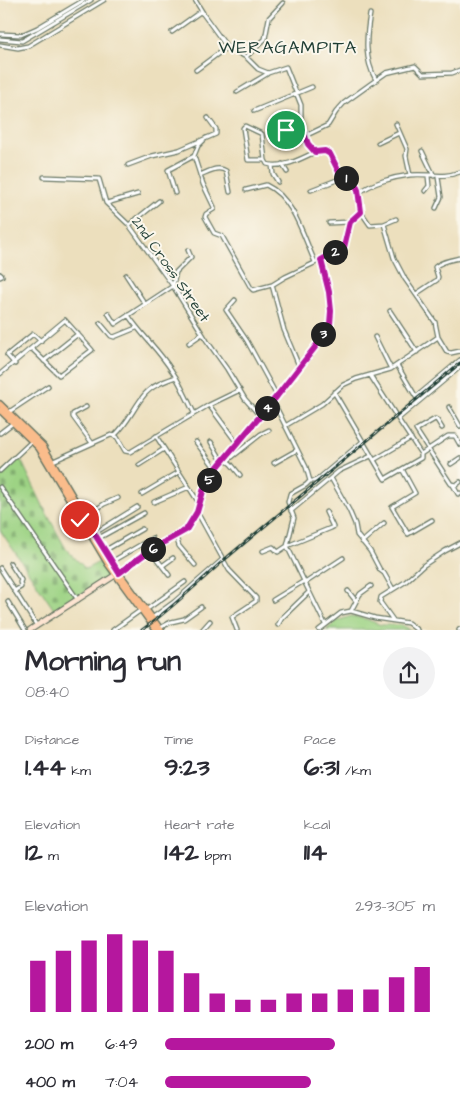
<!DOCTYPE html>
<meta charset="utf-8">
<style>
:root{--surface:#fff;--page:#f2f2f3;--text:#2b2b33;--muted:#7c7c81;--accent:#b5179e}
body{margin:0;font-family:"Architects Daughter",sans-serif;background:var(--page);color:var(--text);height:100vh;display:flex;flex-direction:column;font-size:19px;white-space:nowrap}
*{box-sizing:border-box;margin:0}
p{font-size:16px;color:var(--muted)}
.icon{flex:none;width:28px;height:28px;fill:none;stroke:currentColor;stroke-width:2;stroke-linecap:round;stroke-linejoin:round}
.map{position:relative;height:630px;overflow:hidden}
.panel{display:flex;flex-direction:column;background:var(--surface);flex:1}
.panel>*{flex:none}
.pin{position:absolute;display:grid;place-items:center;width:42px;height:42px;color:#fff;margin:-21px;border:2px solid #fff;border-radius:50%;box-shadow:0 1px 5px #0007}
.km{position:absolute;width:25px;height:25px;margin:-12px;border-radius:50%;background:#222;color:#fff;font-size:14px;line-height:25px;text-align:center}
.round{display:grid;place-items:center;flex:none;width:52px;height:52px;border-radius:26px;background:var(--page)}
.overview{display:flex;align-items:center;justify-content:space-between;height:85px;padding:0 25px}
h1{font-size:28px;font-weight:800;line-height:38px}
.metrics{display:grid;grid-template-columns:repeat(3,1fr);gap:8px;height:85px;padding:5px 25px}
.metrics div{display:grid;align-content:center}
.metrics b{font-size:25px;font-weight:800}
.metrics small{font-size:14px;font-weight:400}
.metrics p{font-size:14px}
.chart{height:140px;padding:10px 25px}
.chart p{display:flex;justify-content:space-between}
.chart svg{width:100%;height:90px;margin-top:5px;stroke:var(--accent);stroke-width:6}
ul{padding:0 25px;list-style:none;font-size:16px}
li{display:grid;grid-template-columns:80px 60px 1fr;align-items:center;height:38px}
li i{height:12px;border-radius:6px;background:var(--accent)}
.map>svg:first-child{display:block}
.cemetery{fill:url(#cemetery-stones);stroke:#5e885c}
.pitch{fill:#9dd384;stroke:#5e885c}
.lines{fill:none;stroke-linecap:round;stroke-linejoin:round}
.minor-casing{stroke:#677664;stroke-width:5.5}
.secondary-casing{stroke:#677664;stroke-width:7}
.primary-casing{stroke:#677664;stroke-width:8}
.minor{stroke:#fff;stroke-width:3}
.secondary{stroke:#fde4d1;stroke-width:4.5}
.primary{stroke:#fabc8b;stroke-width:5}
.rail-casing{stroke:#1f3d34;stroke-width:3}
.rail{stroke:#fbf7ec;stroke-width:1;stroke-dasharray:4;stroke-linecap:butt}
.route-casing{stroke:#fff;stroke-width:10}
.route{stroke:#b5179e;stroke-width:6}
.labels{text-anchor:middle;stroke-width:4;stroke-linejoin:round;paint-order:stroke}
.street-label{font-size:15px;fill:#1f3d34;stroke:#fbf7ec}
.quarter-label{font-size:18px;letter-spacing:1px;fill:#1f3d34;stroke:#fbf7ec}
</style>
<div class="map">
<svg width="460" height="630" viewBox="0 0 460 630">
<defs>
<pattern id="cemetery-stones" width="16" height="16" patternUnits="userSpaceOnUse" patternTransform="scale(1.25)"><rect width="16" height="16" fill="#9dd384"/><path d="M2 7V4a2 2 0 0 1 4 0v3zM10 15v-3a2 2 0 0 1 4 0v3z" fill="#7fac6d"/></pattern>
</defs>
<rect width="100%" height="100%" fill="#fbf7ec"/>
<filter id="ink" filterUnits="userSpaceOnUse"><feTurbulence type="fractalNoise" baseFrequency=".02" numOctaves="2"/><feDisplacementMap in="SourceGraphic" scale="10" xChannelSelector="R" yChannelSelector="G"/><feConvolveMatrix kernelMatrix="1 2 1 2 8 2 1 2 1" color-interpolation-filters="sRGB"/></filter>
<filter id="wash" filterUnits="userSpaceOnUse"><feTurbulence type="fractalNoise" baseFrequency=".0096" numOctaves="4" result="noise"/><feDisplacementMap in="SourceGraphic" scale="20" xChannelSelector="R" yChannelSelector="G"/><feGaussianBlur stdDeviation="1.12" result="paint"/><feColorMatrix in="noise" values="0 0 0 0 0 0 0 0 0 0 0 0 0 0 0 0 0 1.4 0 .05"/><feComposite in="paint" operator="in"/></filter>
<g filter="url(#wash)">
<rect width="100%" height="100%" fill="#ecdfbd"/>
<path class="cemetery" d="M20,458L46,512L66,549L86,569L101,561L111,575L55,611L0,530V475Z"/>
<path class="pitch" d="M351,616L366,619L381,625H402L411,630H326L337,621Z"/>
</g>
<g filter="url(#ink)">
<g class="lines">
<g class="minor-casing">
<path id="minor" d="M195,0L203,13
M370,14C366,37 364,59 376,80
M172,32L200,12L203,14L227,47L246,57L258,69L268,73L286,67L301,105V126L308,144L315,152L325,151L330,154L342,178
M0,34L21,35L37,28L84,0
M0,39L22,41L91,0
M0,45L18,48L28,46L104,0
M246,57L265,39L269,18L283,3
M196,70L227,47
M237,92L267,74
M254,111L312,87
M276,124L282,130L301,126
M396,124L407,149L406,156L410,175
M305,136L328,125L336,112L344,103L376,80L386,73L415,66L423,74L452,73L460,70
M206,138L198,146L194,156L203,184L214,207V209L206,214L205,217L214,233L222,236L251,288L253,290L272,285L284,330L299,366
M378,143L399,133
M422,151L434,176
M265,160L262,134L245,126L243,128L248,160H265L267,164C282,169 301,159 315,152
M282,164L287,172
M128,165L152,156L179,150L216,134V129L208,118
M272,165L273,174L278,182
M200,175C208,172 218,165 226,171L230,192
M44,177L99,179L106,203L129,225L173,286L207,341L227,369L245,399L260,416
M246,190L266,185C294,198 303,236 315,262
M311,190L342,178L353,179L359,193
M425,191L429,186L428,176
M175,193L168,170L194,156
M107,203L138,194
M436,208L441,197L438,177
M361,212L370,225L384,224L394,258L405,279L435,322L438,337L447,352L451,353L460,351
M329,223L350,222
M384,224L396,219
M129,225L159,201
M0,274L2,276L0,277
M126,275L145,304
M272,285L285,277L321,260
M416,294L437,280L438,277L435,267C442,261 451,260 460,258
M235,300L226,310L247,341L277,396
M390,311L417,352
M108,313L115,324L173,286L176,272L191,257L188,250
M128,315C142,336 159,350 172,371C181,384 187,399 194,413
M100,323L111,336L114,337L136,328
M375,337L391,369
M189,343L202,334
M44,361L78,334
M15,364L7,355L33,334L41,341
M397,365L416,397L460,360
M0,374L65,320L92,350L59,375L32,349
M370,375L395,414
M334,392L385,479L421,458V454L448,436H455L460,445
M273,401L306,467L310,481L306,485L290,494L288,502L294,518L287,546L325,624
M209,405L237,443
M86,407L73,414V417L92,443
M449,407L460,426
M9,412L48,386
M285,426L322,404L343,385L356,379L391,369L438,337
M442,428L437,420L435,419L416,430L451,484L456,485L460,482
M0,433L13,423
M115,435C128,423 134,407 145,394C153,385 165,381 176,377
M156,436L199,503
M196,442L216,469
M211,442L222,461
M421,454L398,419L460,367
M226,460L231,464L240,475
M374,460L411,438
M227,461L261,434L269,430
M51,462L111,435L117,437L125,451L130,452L209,405L240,390
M274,463L297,450
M451,464L460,458
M139,465L164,449
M402,469L415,493L392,507L408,534L432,520
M0,471L32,441
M331,478L349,510L355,524L357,535L370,551L380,570L384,573L393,589
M310,481H314L318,479L362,442
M453,485L458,494L460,493
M0,487L78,600
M142,494L179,472
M154,502L189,487
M291,511L339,471L371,456
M197,512L229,570L256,598V601L232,617L237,630
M85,517L104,504L118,498
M95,533L137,507
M176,537L179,546L195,565
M97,539L144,513
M362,542L384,523
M150,550L169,575
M104,551L142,529
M263,551L273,547L278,552L287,546L331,528L333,527L326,512
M111,562L152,538
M10,563L21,580L20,582L21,587L14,591
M162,566L173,558
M0,568L37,626
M119,572L150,550L186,530L197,512L204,488L216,469L277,396L317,346L329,324L331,311L329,292L321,260L343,247L350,222L361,212L359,193C371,183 394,177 410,175C429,173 441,179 460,172
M305,583L343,558
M348,591L356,601
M273,600L304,581
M8,602L25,630
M146,610L185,582
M351,611L360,594L371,586
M152,618L174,602L223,559
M393,620L380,602L381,597L405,582L424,565L445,551L460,543
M278,625L282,618L309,592
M160,628L171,622L184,619L201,607
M113,630L141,610
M202,630L210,621
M319,630L341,613L351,611L375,618L408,623L417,630
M459,630L460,629"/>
</g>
<g class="secondary-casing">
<path id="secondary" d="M30,630L117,574"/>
</g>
<g class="primary-casing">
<path id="primary" d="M0,404L43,446L111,562L161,630
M0,410L39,448L108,564L156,630"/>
</g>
<use href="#minor" class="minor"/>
<use href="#secondary" class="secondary"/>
<use href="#primary" class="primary"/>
<g class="rail-casing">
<path id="rail" d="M142,630C171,609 197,584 224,560L460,363"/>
</g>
<use href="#rail" class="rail"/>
</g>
</g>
<g class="lines" filter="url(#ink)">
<g class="route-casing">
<path id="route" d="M80,520L84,517L119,573L150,550L186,530L197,512L204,488L216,469L277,396L316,346L330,324L331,311L329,292L321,260L344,247L350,222L361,212L358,190L353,179L342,178L330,154L325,151L315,152L308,144L301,126L286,130"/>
</g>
<use href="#route" class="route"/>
</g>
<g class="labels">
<g class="street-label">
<text transform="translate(171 269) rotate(55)" y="5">2nd Cross Street</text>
</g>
<g class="quarter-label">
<text x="288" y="53">WERAGAMPITA</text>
</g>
</g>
</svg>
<div class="pin" style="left:286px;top:130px;background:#1e9e55"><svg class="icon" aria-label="arrive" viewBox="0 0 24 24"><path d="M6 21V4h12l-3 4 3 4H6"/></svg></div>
<div class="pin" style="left:80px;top:520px;background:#d93025"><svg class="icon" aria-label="check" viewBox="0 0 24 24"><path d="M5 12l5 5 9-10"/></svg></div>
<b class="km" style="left:346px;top:178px">1</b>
<b class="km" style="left:335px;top:252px">2</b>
<b class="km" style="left:323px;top:334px">3</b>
<b class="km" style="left:267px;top:408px">4</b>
<b class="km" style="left:209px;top:480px">5</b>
<b class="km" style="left:153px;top:549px">6</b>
</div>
<section class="panel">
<div class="overview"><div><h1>Morning run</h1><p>08:40</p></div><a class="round"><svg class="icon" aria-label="share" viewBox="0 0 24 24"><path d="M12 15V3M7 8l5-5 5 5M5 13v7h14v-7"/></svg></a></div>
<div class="metrics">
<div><p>Distance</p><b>1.44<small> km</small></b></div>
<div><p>Time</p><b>9:23</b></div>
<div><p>Pace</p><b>6:31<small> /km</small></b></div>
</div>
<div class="metrics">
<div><p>Elevation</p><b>12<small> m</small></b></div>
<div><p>Heart rate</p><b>142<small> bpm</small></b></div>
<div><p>kcal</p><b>114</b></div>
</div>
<div class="chart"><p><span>Elevation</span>293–305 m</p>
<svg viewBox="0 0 160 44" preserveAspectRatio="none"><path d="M5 44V19M15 44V14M25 44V9M35 44V6M45 44V9M55 44V14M65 44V25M75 44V35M85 44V38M95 44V38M105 44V35M115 44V35M125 44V33M135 44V33M145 44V27M155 44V22"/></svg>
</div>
<ul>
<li><b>200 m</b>6:49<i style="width:63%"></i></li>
<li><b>400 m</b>7:04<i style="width:54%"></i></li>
</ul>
</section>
